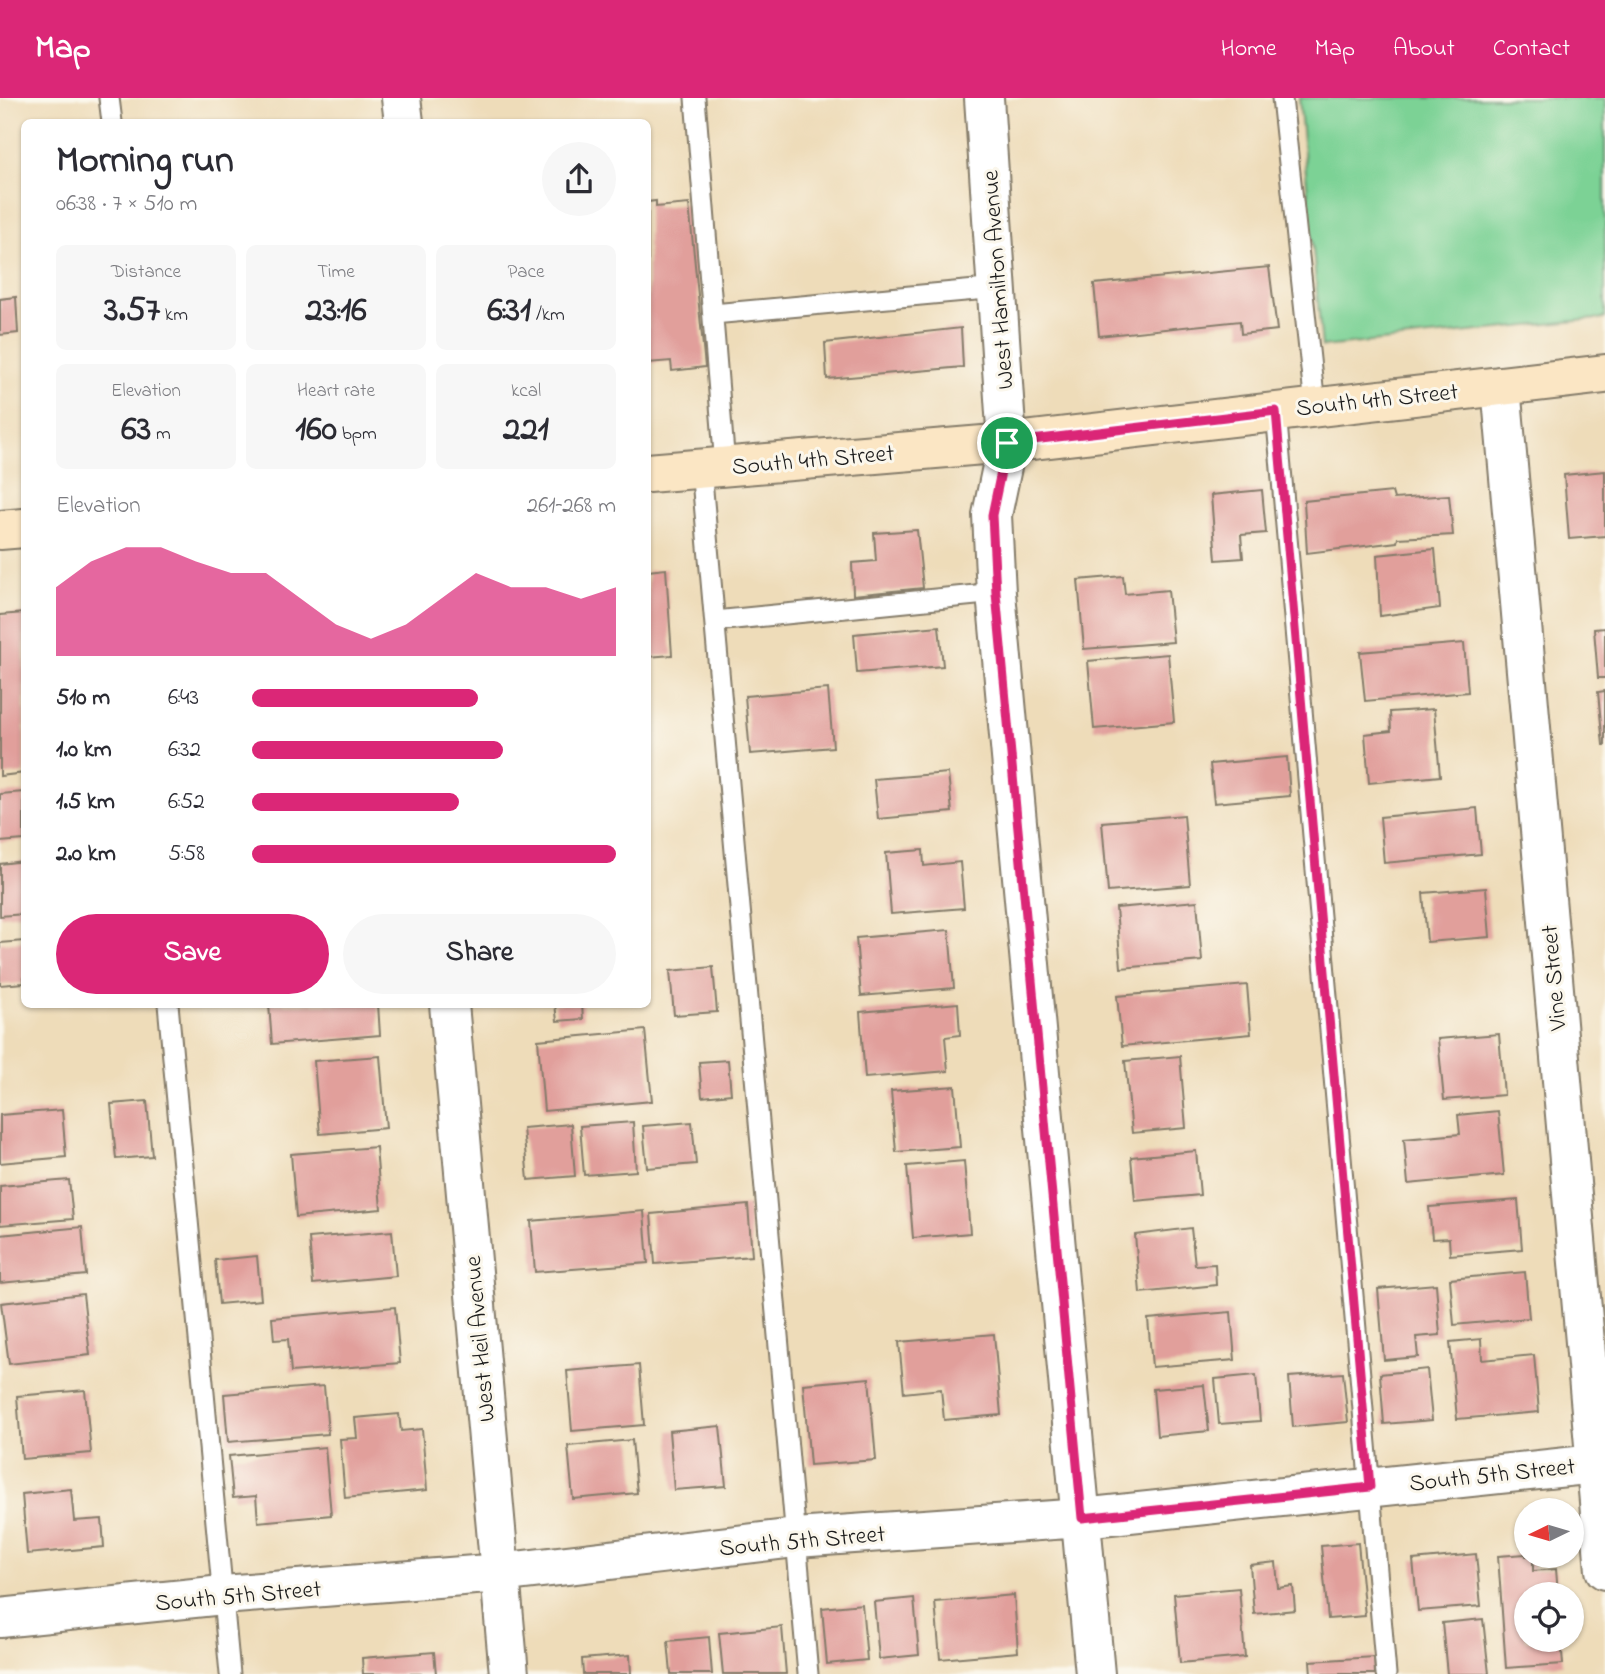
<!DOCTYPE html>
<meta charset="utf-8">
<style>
:root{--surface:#fff;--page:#f7f7f7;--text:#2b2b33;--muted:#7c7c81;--accent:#db2777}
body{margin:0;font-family:"Indie Flower",sans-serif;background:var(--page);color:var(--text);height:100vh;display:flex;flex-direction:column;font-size:26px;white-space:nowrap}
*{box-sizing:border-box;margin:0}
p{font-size:23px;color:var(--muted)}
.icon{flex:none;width:38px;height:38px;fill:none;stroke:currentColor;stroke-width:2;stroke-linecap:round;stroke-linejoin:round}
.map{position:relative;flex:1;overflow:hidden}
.drawer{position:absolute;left:21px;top:21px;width:630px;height:889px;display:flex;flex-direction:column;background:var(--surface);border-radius:10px;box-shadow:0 2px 5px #0004}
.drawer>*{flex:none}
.needle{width:46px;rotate:265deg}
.tools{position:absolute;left:1514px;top:1400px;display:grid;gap:14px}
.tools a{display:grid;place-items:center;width:70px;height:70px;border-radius:50%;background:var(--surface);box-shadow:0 2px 5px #0004;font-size:35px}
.pin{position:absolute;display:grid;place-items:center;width:60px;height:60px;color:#fff;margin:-30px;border:4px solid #fff;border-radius:50%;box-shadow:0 2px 7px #0007}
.round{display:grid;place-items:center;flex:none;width:74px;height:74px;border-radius:37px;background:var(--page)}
.headline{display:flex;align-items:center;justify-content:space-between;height:119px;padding:0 35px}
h1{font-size:38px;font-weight:700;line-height:52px}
.metrics{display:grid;grid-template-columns:repeat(3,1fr);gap:10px;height:119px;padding:7px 35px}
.metrics div{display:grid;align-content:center;border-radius:10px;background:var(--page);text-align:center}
.metrics b{font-size:35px;font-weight:700}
.metrics small{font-size:19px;font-weight:400}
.metrics p{font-size:19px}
.chart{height:196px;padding:14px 35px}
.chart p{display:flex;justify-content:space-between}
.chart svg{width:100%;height:126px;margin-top:7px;fill:var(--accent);opacity:.7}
.cta{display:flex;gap:14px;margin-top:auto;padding:14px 35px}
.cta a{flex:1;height:80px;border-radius:42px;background:var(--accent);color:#fff;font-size:28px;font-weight:700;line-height:80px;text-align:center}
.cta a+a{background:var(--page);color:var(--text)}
ul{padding:0 35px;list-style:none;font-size:23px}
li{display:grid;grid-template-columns:112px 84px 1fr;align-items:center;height:52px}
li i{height:18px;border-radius:9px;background:var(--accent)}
header{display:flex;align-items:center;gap:42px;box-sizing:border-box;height:98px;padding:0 35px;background:var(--accent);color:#fff}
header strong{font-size:33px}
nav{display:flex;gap:38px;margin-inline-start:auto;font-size:24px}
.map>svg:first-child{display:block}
.green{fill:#7cd295;stroke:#4c7758;stroke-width:2}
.building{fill:#e19f9b}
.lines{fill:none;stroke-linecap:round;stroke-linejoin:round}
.lane-casing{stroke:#857c6a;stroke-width:23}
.street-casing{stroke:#857c6a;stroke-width:42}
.secondary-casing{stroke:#857c6a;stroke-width:42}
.lane{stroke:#fff;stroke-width:19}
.street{stroke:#fff;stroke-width:38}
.secondary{stroke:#fbe6c4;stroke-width:38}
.route-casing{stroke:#fff;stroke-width:14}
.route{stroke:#db2777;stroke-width:9}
.labels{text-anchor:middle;stroke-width:6;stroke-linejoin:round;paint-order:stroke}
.street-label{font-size:24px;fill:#1c1c1c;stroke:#fbf7ec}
</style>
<header>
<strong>Map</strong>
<nav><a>Home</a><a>Map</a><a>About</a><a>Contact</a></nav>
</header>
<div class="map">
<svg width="1605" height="1576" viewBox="0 0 1605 1576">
<rect width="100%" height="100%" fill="#fbf7ec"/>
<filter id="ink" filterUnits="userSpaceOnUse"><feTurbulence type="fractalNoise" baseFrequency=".0143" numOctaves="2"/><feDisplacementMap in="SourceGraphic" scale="14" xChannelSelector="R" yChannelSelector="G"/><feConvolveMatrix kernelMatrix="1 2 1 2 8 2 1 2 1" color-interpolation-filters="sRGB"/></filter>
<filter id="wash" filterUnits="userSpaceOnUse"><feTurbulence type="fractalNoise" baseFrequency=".00686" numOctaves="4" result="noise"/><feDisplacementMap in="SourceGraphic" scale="28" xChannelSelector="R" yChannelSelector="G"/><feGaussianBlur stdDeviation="1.57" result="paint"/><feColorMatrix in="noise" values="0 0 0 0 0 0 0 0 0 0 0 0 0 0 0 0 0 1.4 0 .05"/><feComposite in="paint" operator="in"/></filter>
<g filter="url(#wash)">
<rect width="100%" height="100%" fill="#eedcb9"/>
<path class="green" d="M1299,0H1605V220L1322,249Z"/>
<g id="blocks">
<path class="building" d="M656,103V109L689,106L705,269L672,273L671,263L648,265V104Z
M1269,169L1277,232L1241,236L1240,223L1099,238L1094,186Z
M16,199L18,235L0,237V201Z
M961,230L963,269L827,281L825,245Z
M1605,373V438L1569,441L1564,377Z
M1262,392L1266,435L1241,437L1243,460L1216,462L1211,397Z
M1392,394L1394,401L1449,397L1453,437L1398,440L1397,444L1307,455L1304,403Z
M917,432L923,490L853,497L852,465L876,463L874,435Z
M1435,451L1440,510L1380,518L1377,457Z
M666,471L672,557L648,559V473Z
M1123,478L1125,496L1168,492L1173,544L1084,551L1078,482Z
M24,515V675L0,678V517Z
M939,528L943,568L857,575L854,536Z
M1605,530V580H1598L1594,531Z
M1464,545L1468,594L1365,603L1360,554Z
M1168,556L1174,624L1094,631L1088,563Z
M828,591L833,649L750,656L745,598Z
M1605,593V647H1603L1598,594Z
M1434,611L1440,678L1369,685L1365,636L1391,633L1390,614Z
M1287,659L1290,698L1214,705L1210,666Z
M948,675L952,714L878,721L874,681Z
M24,694V742L0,744V696Z
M1477,710L1481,756L1384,765L1380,719Z
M1184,717L1190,787L1108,794L1102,724Z
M923,752L924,768L960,764L964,810L891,816L886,755Z
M24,763V816L0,818V766Z
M1486,790L1490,839L1427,844L1423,795Z
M1197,803L1202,863L1121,870L1116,810Z
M949,832L954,890L861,898L856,840Z
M24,843V885L0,887V845Z
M713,869L717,914L674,917L670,873Z
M1247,887L1251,936L1122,948L1117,898Z
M958,905L960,937L945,939L948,973L865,980L860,914Z
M269,906H378L380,937L272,946Z
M555,906H582L583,921L557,923Z
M645,932L652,1003L544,1013L538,942Z
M1499,936L1504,997L1444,1002L1438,941Z
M380,958L386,1030L320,1036L314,963Z
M1180,958L1186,1030L1132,1035L1125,963Z
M728,962L731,996L702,999L699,964Z
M955,988L960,1049L896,1054L891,993Z
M147,1003L152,1058L116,1061L111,1006Z
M62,1012L66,1059L0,1065V1017Z
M1498,1013L1504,1077L1408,1086L1404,1041L1460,1036L1458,1017Z
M633,1024L636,1073L584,1077L580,1028Z
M692,1024L696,1066L647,1070L643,1028Z
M571,1026L575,1078L528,1082L523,1030Z
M376,1049L381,1111L296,1119L291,1056Z
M1196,1053L1200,1097L1135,1103L1131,1059Z
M964,1063L970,1135L913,1140L907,1068Z
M69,1082L73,1121L0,1127V1088Z
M1518,1102L1522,1151L1450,1157L1449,1140L1432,1141L1429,1109Z
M748,1107L752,1158L655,1166L651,1116Z
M644,1113L648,1165L535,1174L531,1123Z
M82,1129L86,1177L0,1185V1137Z
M1191,1130L1195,1167L1215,1166L1216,1187L1140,1195L1135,1137Z
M392,1133L396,1178L313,1186L309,1140Z
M257,1158L261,1202L219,1206L215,1162Z
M1525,1174L1529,1220L1454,1227L1450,1181Z
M1436,1186L1440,1237L1416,1239L1418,1259L1384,1262L1378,1191Z
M83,1196L90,1257L9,1266L1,1205Z
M395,1209L400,1265L291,1274L288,1241L274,1242L272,1220Z
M1231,1214L1235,1262L1152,1269L1148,1221Z
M994,1236L1001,1317L944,1322L941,1291L904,1295L899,1244Z
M1481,1241L1482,1262L1534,1257L1539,1314L1457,1321L1450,1244Z
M639,1267L644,1327L572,1333L567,1273Z
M1427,1271L1432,1322L1384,1326L1380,1276Z
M1343,1275L1348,1324L1293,1329L1289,1279Z
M1256,1277L1260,1323L1219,1326L1215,1281Z
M869,1280L876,1362L810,1367L803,1286Z
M1204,1287L1209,1333L1157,1338L1153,1291Z
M324,1288L328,1336L228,1344L224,1296Z
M85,1292L91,1355L22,1361L17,1298Z
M399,1316L401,1333L422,1331L427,1392L345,1400L340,1341L357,1340L355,1320Z
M720,1328L726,1388L674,1392L669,1333Z
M632,1342L637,1395L573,1401L568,1348Z
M325,1349L331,1417L258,1424L256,1398L233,1400L229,1358Z
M71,1391L74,1423L102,1421L104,1449L27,1456L22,1396Z
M1358,1445L1365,1518L1328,1521L1321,1448Z
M1476,1456L1481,1508L1418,1513L1413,1462Z
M1526,1456V1458H1533V1473L1556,1471L1558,1496H1526V1542H1561L1563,1566L1506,1570L1498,1458Z
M1276,1464L1278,1490L1293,1488L1295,1512L1254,1516L1250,1467Z
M1239,1490L1245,1559L1180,1565L1174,1496Z
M1014,1497L1018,1554L940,1561L935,1504Z
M914,1500L919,1557L879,1561L874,1504Z
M862,1506L867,1562L827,1566L822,1510Z
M1483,1521L1489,1576H1447L1442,1525Z
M782,1529L786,1576H723L719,1535Z
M709,1539L712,1576H671L668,1543Z
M434,1554L436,1576H363L362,1560Z
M630,1557L631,1576H583L582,1561Z
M1374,1559L1375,1576H1311L1310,1563Z"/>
</g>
</g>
<g filter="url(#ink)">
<use href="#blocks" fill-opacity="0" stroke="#857c6a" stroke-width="2"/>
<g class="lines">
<g class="lane-casing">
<path id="lane" d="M109,0L112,24
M695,0L725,368
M1282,0L1315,308
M713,216L998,190
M1276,313L1386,1576
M701,370L808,1576
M715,523L996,495
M168,906L230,1576"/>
</g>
<g class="street-casing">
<path id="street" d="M401,0L404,24
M984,0L1007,345L992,417L996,495L1095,1576
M1501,288L1605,1472
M449,906L509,1576
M0,1520L223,1497L500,1475L796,1440L1082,1420L1605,1365"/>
</g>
<g class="secondary-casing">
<path id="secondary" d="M648,375L1007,345L1605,276
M0,432L24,430"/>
</g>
<use href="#lane" class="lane"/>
<use href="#street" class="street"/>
<use href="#secondary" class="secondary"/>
</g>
</g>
<g class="lines" filter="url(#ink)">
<g class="route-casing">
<path id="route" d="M1276,313L1370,1389L1082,1420L996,495L992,417L1007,345Z"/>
</g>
<use href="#route" class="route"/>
</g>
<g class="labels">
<g class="street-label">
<text transform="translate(997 182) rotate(-94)" y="8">West Hamilton Avenue</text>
<text transform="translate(1377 301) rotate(-6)" y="8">South 4th Street</text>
<text transform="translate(813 361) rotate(-5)" y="8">South 4th Street</text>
<text transform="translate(1553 880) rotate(-95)" y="8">Vine Street</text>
<text transform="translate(479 1241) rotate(-95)" y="8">West Heil Avenue</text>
<text transform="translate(1492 1376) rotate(-6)" y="8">South 5th Street</text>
<text transform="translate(802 1442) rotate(-5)" y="8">South 5th Street</text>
<text transform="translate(238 1497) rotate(-5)" y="8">South 5th Street</text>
</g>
</g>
</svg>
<div class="tools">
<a><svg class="needle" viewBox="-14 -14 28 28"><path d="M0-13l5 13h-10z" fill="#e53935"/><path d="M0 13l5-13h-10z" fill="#7c7c81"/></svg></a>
<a><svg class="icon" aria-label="locate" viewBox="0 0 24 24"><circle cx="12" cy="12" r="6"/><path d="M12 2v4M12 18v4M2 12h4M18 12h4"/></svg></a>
</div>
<div class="pin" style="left:1007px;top:345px;background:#1e9e55"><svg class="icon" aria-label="arrive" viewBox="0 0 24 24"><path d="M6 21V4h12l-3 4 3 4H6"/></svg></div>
<section class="drawer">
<div class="headline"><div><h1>Morning run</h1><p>06:38 · 7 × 510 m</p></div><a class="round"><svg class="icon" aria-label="share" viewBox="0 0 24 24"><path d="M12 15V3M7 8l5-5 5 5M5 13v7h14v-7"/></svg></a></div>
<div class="metrics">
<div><p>Distance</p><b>3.57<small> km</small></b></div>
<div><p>Time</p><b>23:16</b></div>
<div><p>Pace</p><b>6:31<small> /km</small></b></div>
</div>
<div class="metrics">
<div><p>Elevation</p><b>63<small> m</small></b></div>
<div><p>Heart rate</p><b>160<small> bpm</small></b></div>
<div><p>kcal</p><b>221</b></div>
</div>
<div class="chart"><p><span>Elevation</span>261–268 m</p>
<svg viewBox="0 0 160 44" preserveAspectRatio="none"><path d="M0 44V20L10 11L20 6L30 6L40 11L50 15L60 15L70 24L80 33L90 38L100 33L110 24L120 15L130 20L140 20L150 24L160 20V44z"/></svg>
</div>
<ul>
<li><b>510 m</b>6:43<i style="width:62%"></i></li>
<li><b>1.0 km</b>6:32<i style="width:69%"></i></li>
<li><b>1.5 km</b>6:52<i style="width:57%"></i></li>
<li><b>2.0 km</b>5:58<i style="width:100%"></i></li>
</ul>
<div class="cta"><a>Save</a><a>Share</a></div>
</section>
</div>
